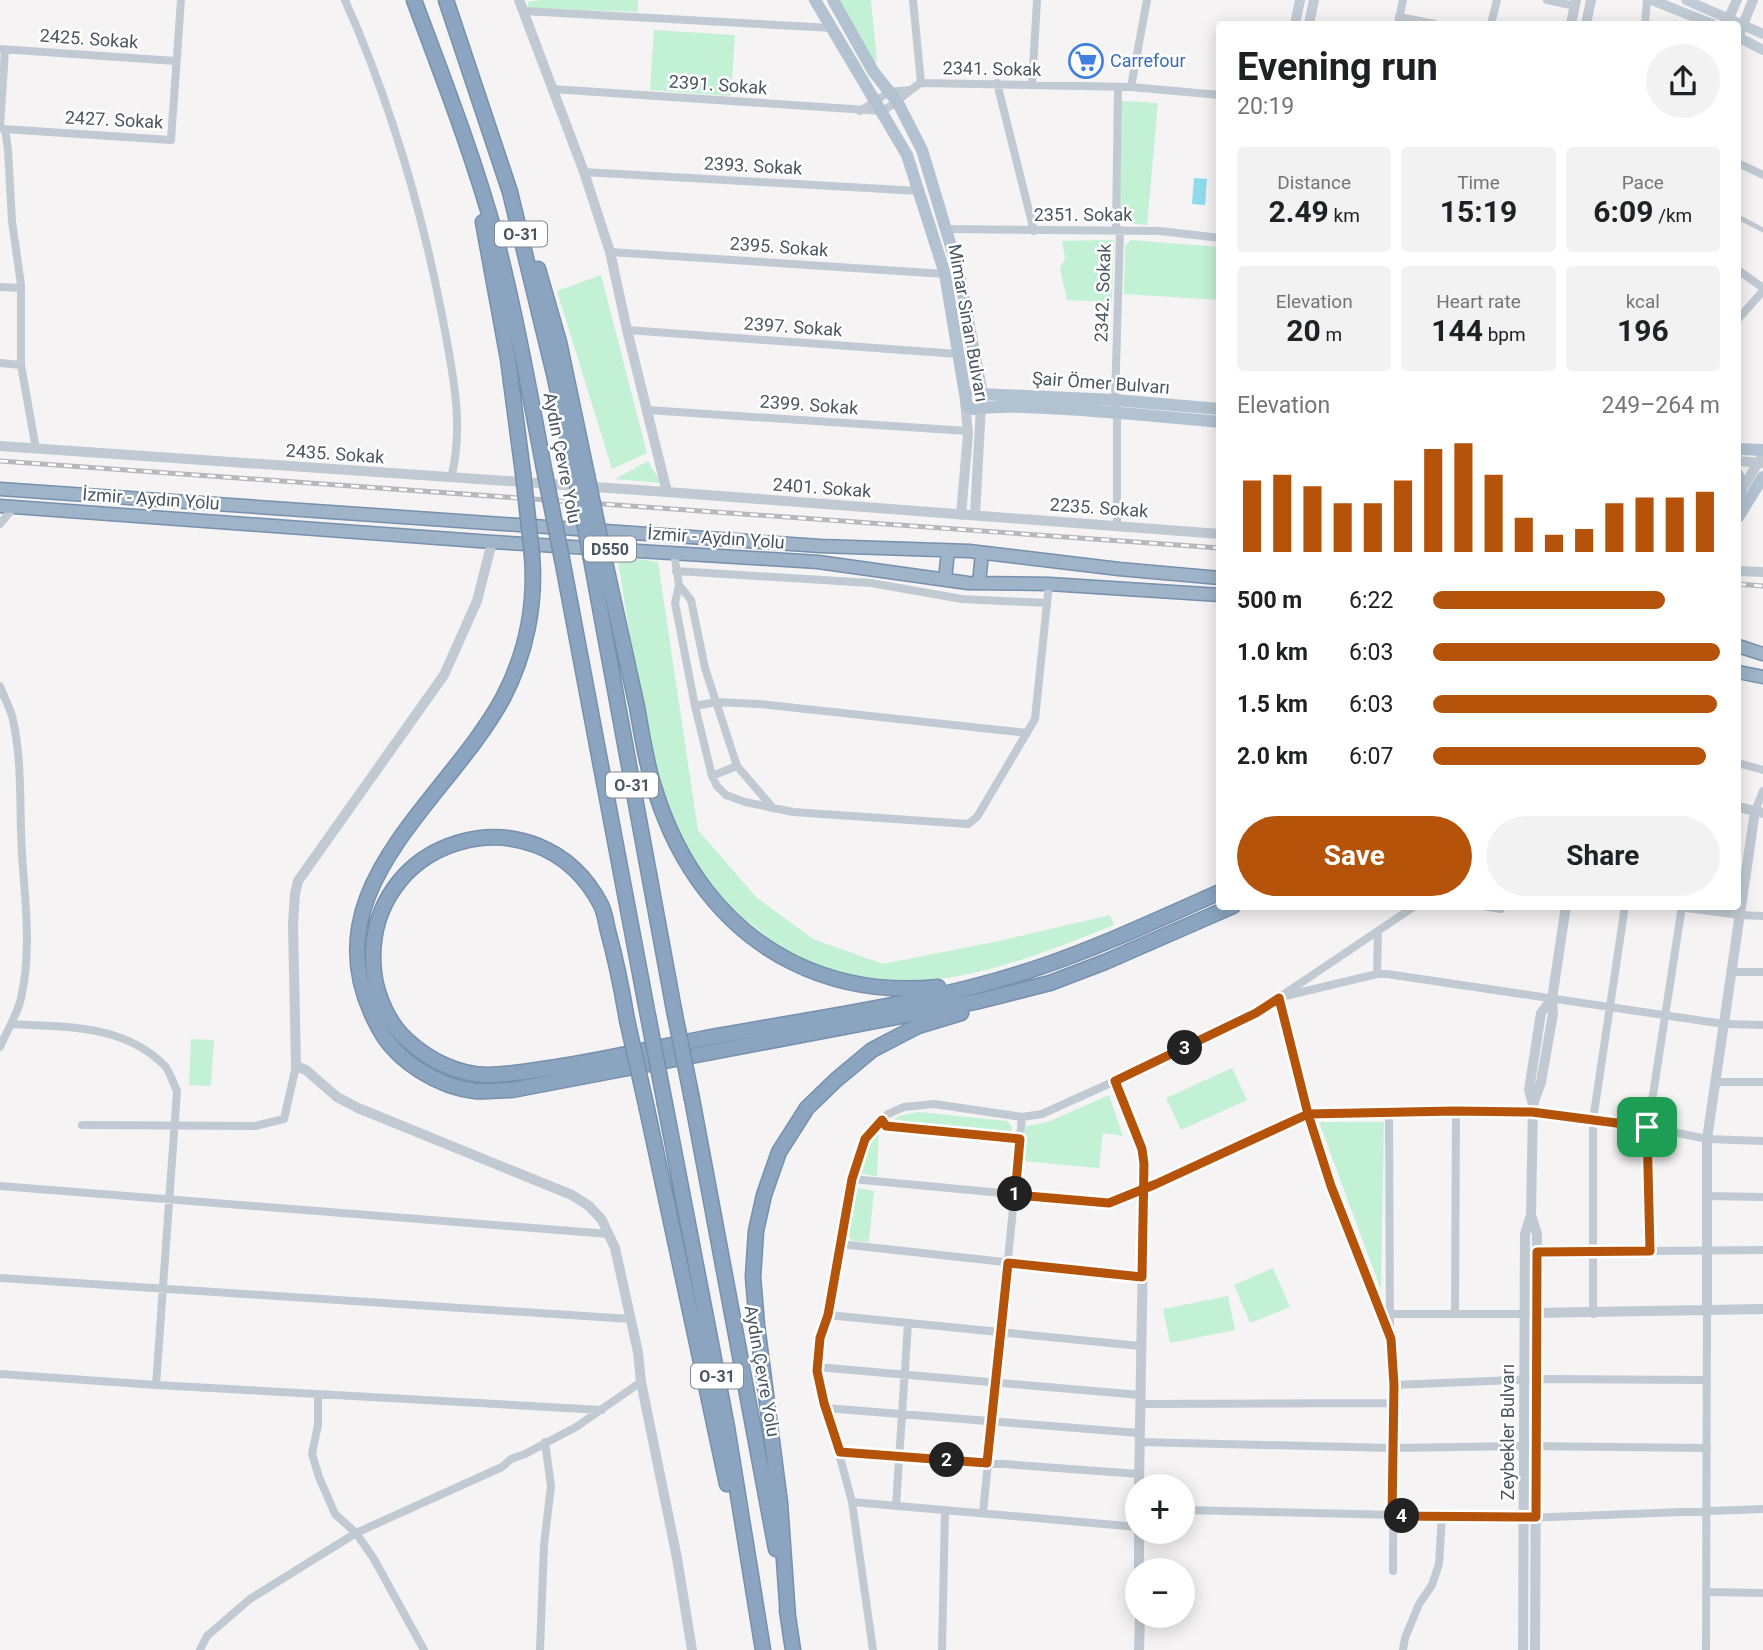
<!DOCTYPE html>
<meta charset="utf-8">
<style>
:root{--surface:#fff;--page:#f2f2f2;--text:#202124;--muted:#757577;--accent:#b45309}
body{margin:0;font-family:Roboto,sans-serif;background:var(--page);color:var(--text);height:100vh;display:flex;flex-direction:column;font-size:26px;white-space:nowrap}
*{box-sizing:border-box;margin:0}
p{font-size:23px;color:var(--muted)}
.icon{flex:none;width:38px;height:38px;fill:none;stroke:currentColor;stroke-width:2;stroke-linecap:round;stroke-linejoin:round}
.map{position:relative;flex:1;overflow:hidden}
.panel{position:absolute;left:1216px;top:21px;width:525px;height:889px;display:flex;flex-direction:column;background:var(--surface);border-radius:7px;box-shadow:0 4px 18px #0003}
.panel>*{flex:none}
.controls{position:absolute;left:1125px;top:1474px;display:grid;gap:14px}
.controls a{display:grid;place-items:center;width:70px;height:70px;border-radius:50%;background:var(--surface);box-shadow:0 4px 18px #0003;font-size:35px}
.pin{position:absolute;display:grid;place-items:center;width:60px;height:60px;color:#fff;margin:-30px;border-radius:14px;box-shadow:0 4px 10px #0006}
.km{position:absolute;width:35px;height:35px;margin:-18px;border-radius:50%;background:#222;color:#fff;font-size:19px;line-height:35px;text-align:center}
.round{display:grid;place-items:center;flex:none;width:74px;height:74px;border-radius:37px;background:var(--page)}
.overview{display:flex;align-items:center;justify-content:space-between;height:119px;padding:0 21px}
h1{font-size:38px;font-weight:700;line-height:52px}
.stats{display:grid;grid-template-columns:repeat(3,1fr);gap:10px;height:119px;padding:7px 21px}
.stats div{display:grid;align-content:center;border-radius:7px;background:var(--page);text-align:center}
.stats b{font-size:30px;font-weight:700}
.stats small{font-size:19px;font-weight:400}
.stats p{font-size:19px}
.chart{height:196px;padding:14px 21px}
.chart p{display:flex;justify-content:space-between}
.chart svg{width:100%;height:126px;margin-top:7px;stroke:var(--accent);stroke-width:6}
.primary-button{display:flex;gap:14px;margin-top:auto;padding:14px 21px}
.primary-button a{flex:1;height:80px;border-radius:42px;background:var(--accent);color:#fff;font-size:28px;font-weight:700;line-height:80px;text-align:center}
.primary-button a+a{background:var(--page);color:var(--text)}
ul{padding:0 21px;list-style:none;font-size:23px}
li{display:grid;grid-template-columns:112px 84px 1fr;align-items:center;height:52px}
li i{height:18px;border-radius:9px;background:var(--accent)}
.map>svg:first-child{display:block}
.green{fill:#c3f1d5}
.water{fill:#90daee}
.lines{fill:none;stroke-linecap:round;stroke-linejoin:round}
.trunk-casing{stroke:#7690ad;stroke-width:15}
.motorway-casing{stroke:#7690ad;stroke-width:17}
.pedestrian{stroke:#c1cad2;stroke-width:5}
.minor{stroke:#c1cad2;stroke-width:8}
.tertiary{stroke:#c1cad2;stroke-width:10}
.secondary{stroke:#c1cbd6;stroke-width:10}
.primary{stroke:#b3c2d1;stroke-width:12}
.trunk{stroke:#9fb4c9;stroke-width:12}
.motorway{stroke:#8ba5c1;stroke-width:14}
.rail-casing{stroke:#b5b8bd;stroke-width:5}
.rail{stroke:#fff;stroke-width:2.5;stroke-dasharray:8;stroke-linecap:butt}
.motorway-bridge-casing{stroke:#7690ad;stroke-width:17;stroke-linecap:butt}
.motorway-bridge{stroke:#8ba5c1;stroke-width:14}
.route-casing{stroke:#fff;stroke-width:14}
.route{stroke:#b45309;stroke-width:9}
.labels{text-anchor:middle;stroke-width:5;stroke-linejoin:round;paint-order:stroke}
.shield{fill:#fff;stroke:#808990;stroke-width:2}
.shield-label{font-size:16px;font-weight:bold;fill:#4a5661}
.street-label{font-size:18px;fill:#4a5661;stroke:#fff}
.shop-label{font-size:18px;fill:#366cbe;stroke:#fff;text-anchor:start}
</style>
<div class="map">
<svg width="1763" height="1650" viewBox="0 0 1763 1650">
<rect width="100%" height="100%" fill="#f5f3f3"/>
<path class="green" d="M540,0H638V12L528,8V2Z
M838,0H871L877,61L874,62Z
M654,30L735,35L731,96L650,90Z
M1121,101L1158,103L1147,225L1118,222Z
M1114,240L1112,302L1067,300L1060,268L1065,259L1062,241Z
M1131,240L1220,247V300L1124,294L1125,246Z
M601,275L647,453L612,469L557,291Z
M648,461L661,483L615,479Z
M617,556L658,562L698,830L756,897L813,939L883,964L999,941L1110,915L1114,925C1008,967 906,1010 794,956C780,949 768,937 756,928C723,903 692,868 676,830C644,748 632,643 617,556Z
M191,1039L214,1040L211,1086L189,1085Z
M1232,1068L1247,1100L1181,1130L1166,1098Z
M1109,1095L1123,1136L1103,1133L1099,1168L1022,1161L1026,1126L1048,1122Z
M918,1112L1007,1121L1012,1127L1011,1137L891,1124L898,1116Z
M1319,1122H1384L1381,1290Z
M879,1129L877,1176L862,1174L866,1154Z
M858,1188L874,1191L869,1242L853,1241L846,1234Z
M1273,1268L1290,1307L1250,1323L1234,1285Z
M1228,1296L1235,1330L1170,1343L1163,1309Z"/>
<path class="water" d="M1194,178L1207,179L1205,205L1192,204Z"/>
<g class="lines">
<g class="trunk-casing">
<path id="trunk" d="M0,489L820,546L969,551L1119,569L1220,578
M0,506L492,542L818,562L968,583L1049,584L1220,595
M945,579L948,551
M979,583L982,553
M1738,646L1763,654
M1738,672L1763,677"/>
</g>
<g class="motorway-casing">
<path id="motorway" d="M414,0C443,78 474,157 496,238C516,316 530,395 545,474
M446,0L510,192L555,378L575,474
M483,222L508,359L523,473
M538,269L559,342L587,475
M532,555C536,604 526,654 503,698C444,806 302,893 380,1030C398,1062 439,1087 475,1091C487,1092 500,1090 512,1090L975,1002L1050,983L1105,962L1233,906
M562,559L648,1016
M591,559L674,1010
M605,562C616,610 626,659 637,707C642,735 646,764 655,790C678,864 723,928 794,963C839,985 888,992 938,987
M627,1020C622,990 616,960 608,931C606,923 605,913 601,905C538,784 359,837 374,973C377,997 389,1024 407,1040C429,1060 458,1075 488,1075C507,1075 525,1072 543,1069C596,1062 648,1049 701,1039C814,1018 931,1004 1040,967C1102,946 1161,918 1220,892
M692,1099L776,1549
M665,1104L727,1427L763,1650
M647,1109L727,1484
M787,1610L793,1650
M788,1617L780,1503L757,1325L753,1277L756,1231L764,1195L779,1152L807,1108L836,1080L872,1050L918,1026L961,1013"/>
</g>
<path class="pedestrian" d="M1738,217L1763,230"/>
<path class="minor" d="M345,0C390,101 421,207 442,315C452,369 465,424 451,478
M913,0L921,83
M1547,0L1575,6
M524,11L832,28
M1399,17L1435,24
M1398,24L1403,0
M1491,24L1497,0
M1645,24L1647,0
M0,49L176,61
M997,83L1034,231
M1032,85L1037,0
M1131,87L1147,0
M552,89L882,111C898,103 907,91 921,83L1131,87L1220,95
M860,111L889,92L909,90
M0,126L5,50
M3,129L171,140L181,0
M5,129L8,150L12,221L21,285V365L36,449
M1738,163L1763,175
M584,172L919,191
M946,229L1160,231L1220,238
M1116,230L1118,87
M610,252L945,274
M1738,270L1763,288
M0,287L21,288
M1738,319L1763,291
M627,330L958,354
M0,363L21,365
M647,410L968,431
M0,524L14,507
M1117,525V412L1115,400L1120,230
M674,553L679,585L675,603L695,706L712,776L717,786L726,795L745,802L793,812L968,824L977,817L1035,719L1049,584
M676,571L871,583L962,599L1047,603
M679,585L691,600L705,668L737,766L773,808
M0,686C3,696 9,705 12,716C23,761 19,807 22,854C25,901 32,951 21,998C17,1016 7,1030 0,1047
M695,706L716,702L759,704L1027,733
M1738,763L1763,770
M712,776L737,766
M1755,811L1763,791
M1482,906L1501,909
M1679,907L1740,915L1763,916
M1732,972H1763
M1377,974L1378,932
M1285,996L1377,974H1387L1724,1024L1763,1025
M1279,998L1308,1114L1331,1186L1391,1339L1394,1385L1393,1571
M11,1024C65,1027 124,1024 165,1066C170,1072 173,1083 177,1091L156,1385
M1715,1082H1763
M1389,1112L1390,1332
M1532,1112L1648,1127L1707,1139L1763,1141
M882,1120L886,1127L1020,1139
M82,1125L255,1126L284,1119L296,1066
M852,1179L1109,1203L1144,1189L1142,1149L1115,1081
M0,1186L609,1234
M1707,1196L1763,1197
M840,1244L1142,1277
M1650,1251L1648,1127L1682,906
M1537,1252L1763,1250
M0,1278L631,1319
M1390,1314H1525
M1455,1314L1456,1111
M1593,1314V1120L1625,906
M828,1315L1140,1346
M817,1367L1140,1395
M0,1374L156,1385L602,1410
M1394,1385L1536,1379L1706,1380
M318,1394V1425L312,1454L319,1477L335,1514L356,1533L374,1559L424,1650
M1140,1404L1394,1403
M825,1408L1139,1433
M1139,1442L1392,1448L1524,1446L1707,1448
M840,1452L1139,1474
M852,1502L1138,1527
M896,1506L908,1323
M1183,1510L1523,1518L1763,1509
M983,1513L1022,1117
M1707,1592L1763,1593
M200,1650L207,1636L250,1599L356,1533L502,1467L511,1459L525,1454L576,1427L641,1382
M540,1650L544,1545L551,1486L545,1442
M873,1650L852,1502L817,1371L820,1338L828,1315L852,1179L865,1139L888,1114L904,1107L934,1104L1022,1117L1042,1114L1115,1081L1256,1013L1415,906
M942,1650L945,1510
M1403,1650L1405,1638L1419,1604L1432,1585L1439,1564L1442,1516
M1706,1650L1707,1311"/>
<path class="tertiary" d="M519,0L584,172L610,252L627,330L667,492
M1571,24L1576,0
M1586,24L1591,0
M1726,24L1737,0
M1738,37L1753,0
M0,446L667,492L1220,534
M1738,461L1762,463
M1740,492L1763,455
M961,515L968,434L965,401
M975,515L981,406
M492,542L477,601L444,675L298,881L295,894L293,924L296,1066L306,1070L337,1097L358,1108L572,1195L589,1206L602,1220L615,1248L638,1352L641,1382L677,1558L692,1650
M1738,571L1763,572
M1738,807L1763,813
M1533,1104L1529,1090L1541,1013L1552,999
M1531,1215L1537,1234L1535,1650
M1707,1311V1139L1755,811
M1533,1313L1763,1309
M1139,1486L1144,1189L1308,1114L1456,1111L1532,1112
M1139,1531V1570
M1139,1650L1140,1615
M1523,1650L1525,1234L1531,1215L1533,1104L1541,1082L1553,1014L1552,999L1566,906"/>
<path class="secondary" d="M1652,0L1712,24
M1686,0L1763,34
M1295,24L1300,0
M1309,24L1314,0
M1738,37L1763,50"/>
<path class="primary" d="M815,0L907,155L945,274L967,406L973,409C1003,405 1032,407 1064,409C1116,412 1168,417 1220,422
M833,0L873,71L898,103L922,150L959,273L983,400L981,406
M976,392L980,394L1115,400L1220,409
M1738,449L1763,450
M1738,475L1740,492L1738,495
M1738,517L1763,477"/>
<use href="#trunk" class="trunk"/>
<use href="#motorway" class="motorway"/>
<g class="rail-casing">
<path id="rail" d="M0,461L1220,548
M1738,584L1763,586"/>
</g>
<use href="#rail" class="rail"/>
<g class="motorway-bridge-casing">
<path id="motorway-bridge" d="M523,473L532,555
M545,474L562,559
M575,474L591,559
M587,475L605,562
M674,1010L692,1099
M648,1016L665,1104
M627,1020L647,1109"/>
</g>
<use href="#motorway-bridge" class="motorway-bridge"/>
</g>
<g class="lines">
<g class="route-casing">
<path id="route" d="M1647,1127L1532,1112L1455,1111L1308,1114L1156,1184L1109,1203L1015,1195L1020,1139L886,1126L882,1120L865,1139L852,1179L828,1315L820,1338L817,1371L824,1403L840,1452L987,1463L1008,1263L1142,1277L1144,1164L1142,1149L1115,1081L1256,1013L1279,998L1308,1114L1331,1186L1391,1339L1394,1385L1392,1516L1536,1517L1537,1252L1650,1251L1647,1127"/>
</g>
<use href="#route" class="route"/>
</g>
<defs>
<g id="supermarket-ring" transform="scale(1.75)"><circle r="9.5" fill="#fff" stroke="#3f7fe0" stroke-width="1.5"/><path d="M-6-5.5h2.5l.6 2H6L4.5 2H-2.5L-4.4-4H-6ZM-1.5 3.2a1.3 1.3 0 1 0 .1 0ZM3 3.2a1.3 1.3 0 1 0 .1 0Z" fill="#3f7fe0"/></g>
</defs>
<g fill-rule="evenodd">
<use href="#supermarket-ring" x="1086" y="61"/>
</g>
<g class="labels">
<g class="shield">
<rect x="495" y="221.5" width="52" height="25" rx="5"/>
<rect x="584" y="536.5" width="52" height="25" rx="5"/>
<rect x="606" y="772.5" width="52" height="25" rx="5"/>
<rect x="691" y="1363.5" width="52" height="25" rx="5"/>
</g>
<g class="shield-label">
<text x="521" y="240">O-31</text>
<text x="610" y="555">D550</text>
<text x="632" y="791">O-31</text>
<text x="717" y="1382">O-31</text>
</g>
<g class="street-label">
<text transform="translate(89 39) rotate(4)" y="6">2425. Sokak</text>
<text transform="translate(992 69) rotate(1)" y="6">2341. Sokak</text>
<text transform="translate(718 85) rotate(4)" y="6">2391. Sokak</text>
<text transform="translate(114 120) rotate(3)" y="6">2427. Sokak</text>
<text transform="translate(753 166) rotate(3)" y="6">2393. Sokak</text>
<text x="1083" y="221">2351. Sokak</text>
<text transform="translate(779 247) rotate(4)" y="6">2395. Sokak</text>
<text transform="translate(1103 293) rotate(-88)" y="6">2342. Sokak</text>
<text transform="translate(968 323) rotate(80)" y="6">Mimar Sinan Bulvarı</text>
<text transform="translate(793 327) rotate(4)" y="6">2397. Sokak</text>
<text transform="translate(1101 383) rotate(4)" y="6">Şair Ömer Bulvarı</text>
<text transform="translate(809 405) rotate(4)" y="6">2399. Sokak</text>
<text transform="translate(335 454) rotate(4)" y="6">2435. Sokak</text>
<text transform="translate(562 458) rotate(79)" y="6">Aydın Çevre Yolu</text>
<text transform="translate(822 488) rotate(4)" y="6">2401. Sokak</text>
<text transform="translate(151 499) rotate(4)" y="6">İzmir - Aydın Yolu</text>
<text transform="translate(1099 508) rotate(4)" y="6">2235. Sokak</text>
<text transform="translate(716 538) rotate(4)" y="6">İzmir - Aydın Yolu</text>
<text transform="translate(762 1371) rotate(80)" y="6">Aydın Çevre Yolu</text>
<text transform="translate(1508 1432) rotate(-90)" y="6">Zeybekler Bulvarı</text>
</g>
<g class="shop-label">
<text x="1110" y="67">Carrefour</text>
</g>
</g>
</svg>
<div class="controls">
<a>+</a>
<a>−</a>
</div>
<div class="pin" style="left:1647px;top:1127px;background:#1e9e55"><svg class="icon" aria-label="arrive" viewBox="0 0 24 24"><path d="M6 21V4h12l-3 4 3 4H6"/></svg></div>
<b class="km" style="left:1015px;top:1194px">1</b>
<b class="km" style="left:947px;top:1460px">2</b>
<b class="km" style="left:1185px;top:1048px">3</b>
<b class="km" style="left:1402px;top:1516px">4</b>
<section class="panel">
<div class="overview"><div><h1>Evening run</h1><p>20:19</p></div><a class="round"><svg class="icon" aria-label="share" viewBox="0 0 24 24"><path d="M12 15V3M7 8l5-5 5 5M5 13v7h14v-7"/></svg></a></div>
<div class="stats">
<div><p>Distance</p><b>2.49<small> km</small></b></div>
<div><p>Time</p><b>15:19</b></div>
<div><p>Pace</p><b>6:09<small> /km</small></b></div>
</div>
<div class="stats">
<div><p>Elevation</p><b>20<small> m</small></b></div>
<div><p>Heart rate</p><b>144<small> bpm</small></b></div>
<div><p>kcal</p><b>196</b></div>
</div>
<div class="chart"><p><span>Elevation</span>249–264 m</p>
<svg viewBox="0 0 160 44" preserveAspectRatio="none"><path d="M5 44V19M15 44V17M25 44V21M35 44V27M45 44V27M55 44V19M65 44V8M75 44V6M85 44V17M95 44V32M105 44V38M115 44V36M125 44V27M135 44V25M145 44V25M155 44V23"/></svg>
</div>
<ul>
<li><b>500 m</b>6:22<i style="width:81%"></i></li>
<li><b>1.0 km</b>6:03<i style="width:100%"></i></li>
<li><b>1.5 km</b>6:03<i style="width:99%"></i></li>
<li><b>2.0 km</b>6:07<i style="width:95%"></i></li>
</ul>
<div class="primary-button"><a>Save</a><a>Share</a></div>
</section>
</div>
